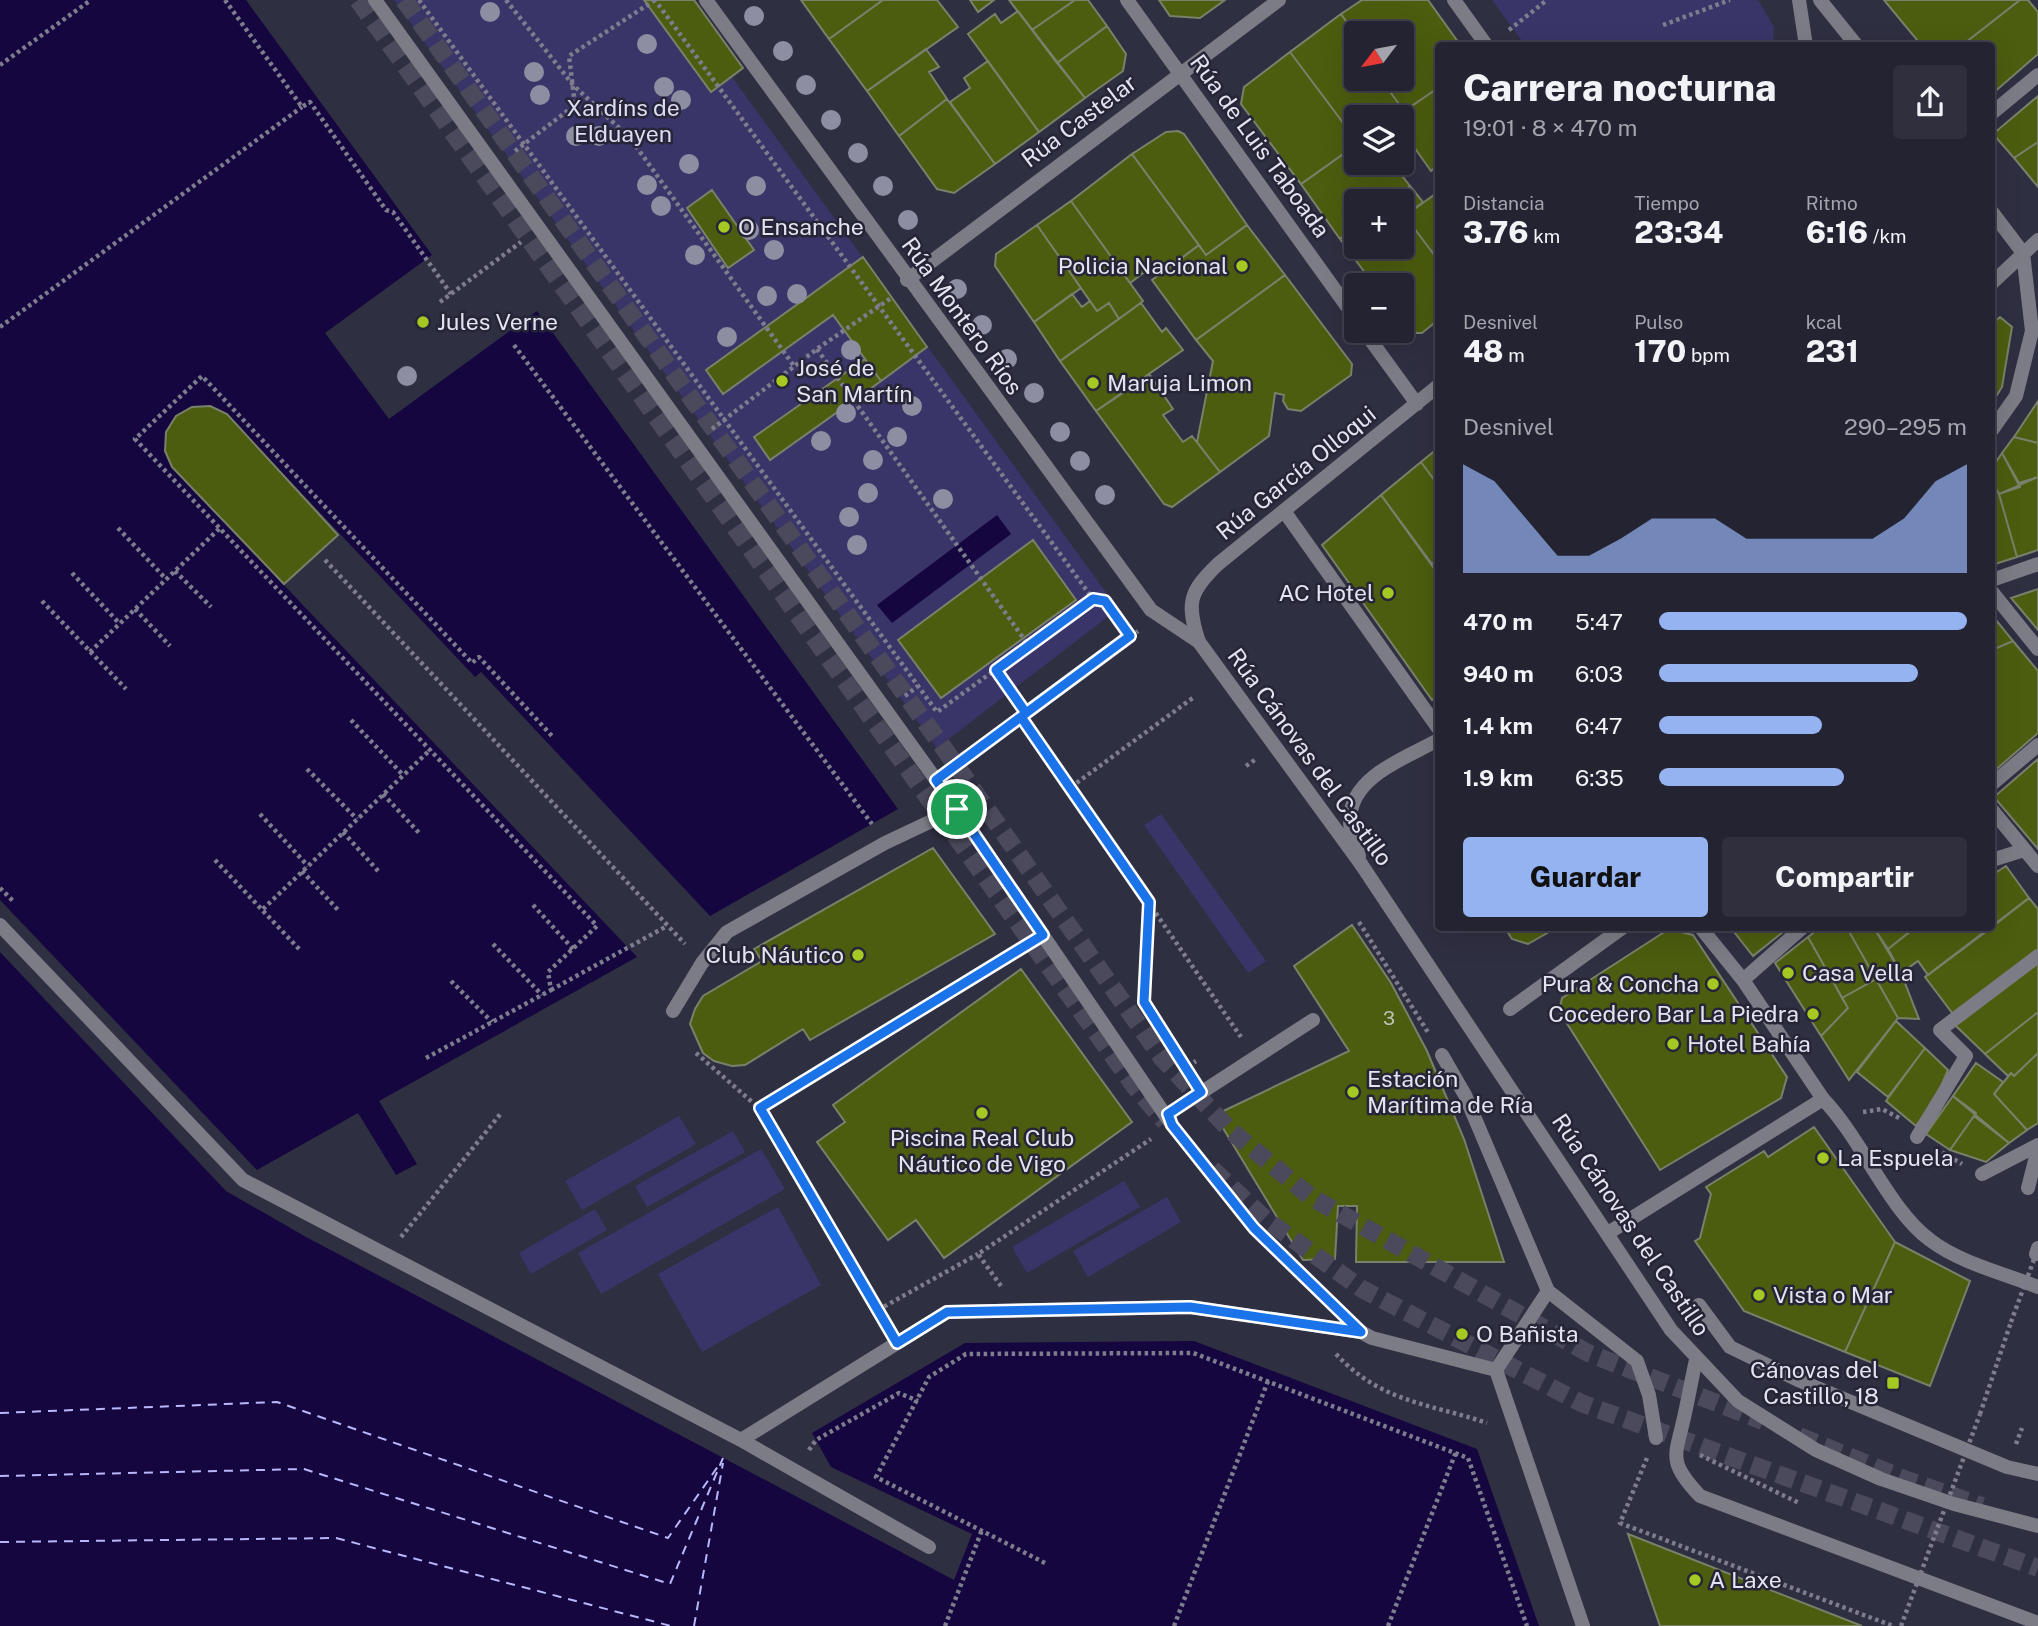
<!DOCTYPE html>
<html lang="es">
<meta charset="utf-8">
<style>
:root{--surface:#232332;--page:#2f2f3e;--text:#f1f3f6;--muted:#a3a4ac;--line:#40404d;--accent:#95b2f1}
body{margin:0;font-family:"Public Sans",sans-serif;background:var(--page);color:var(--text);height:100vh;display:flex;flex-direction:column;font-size:26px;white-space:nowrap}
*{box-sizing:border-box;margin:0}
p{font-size:23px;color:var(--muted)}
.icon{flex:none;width:38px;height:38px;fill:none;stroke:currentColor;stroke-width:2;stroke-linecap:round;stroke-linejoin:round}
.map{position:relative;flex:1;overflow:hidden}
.side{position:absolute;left:1435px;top:42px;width:560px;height:889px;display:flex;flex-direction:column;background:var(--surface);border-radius:7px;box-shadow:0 7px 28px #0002,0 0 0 2px var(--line)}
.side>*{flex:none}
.needle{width:46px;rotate:238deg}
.fabs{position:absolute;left:1344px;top:21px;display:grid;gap:14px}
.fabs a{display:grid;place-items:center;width:70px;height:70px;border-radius:7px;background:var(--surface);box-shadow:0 7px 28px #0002,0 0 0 2px var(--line);font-size:35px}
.pin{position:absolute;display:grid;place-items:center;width:60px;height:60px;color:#fff;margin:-30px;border:4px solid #fff;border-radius:50%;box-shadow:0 2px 7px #0007}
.round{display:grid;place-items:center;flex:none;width:74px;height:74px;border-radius:7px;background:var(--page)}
.headline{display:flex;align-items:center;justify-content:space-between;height:119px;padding:0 28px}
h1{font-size:38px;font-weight:800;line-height:52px}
.stats{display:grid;grid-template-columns:repeat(3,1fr);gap:10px;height:119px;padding:7px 28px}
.stats div{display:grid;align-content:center}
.stats b{font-size:30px;font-weight:800}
.stats small{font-size:19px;font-weight:400}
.stats p{font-size:19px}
.chart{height:196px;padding:14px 28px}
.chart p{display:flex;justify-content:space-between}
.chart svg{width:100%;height:126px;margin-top:7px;fill:var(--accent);opacity:.7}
.cta{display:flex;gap:14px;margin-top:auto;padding:14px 28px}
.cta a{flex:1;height:80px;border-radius:7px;background:var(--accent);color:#111;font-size:28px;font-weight:800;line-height:80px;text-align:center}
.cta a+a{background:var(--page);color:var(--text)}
ul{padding:0 28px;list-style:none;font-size:23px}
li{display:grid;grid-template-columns:112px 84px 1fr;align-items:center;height:52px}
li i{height:18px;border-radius:9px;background:var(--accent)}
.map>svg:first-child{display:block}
.green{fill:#393568}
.water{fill:#150640}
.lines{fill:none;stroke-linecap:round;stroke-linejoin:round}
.ferry{stroke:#b7b7f9;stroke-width:2;stroke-dasharray:9 7;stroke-linecap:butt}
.building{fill:#4c5d0f;stroke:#7a816b;stroke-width:2}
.primary-tunnel{stroke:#4a4a5c;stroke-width:18;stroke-dasharray:18 9;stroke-linecap:butt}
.path{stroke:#7d7d8d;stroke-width:4.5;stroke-dasharray:3.5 3.5;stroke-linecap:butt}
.service{stroke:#7c7c86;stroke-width:14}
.pedestrian{stroke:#7c7c86;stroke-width:14}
.minor{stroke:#7c7c86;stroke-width:14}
.tertiary{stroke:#7c7c86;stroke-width:14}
.path-bridge{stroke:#7d7d8d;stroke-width:4.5;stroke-dasharray:3.5 3.5;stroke-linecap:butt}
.tree{fill:#8e8ea3}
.route-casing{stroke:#fff;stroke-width:14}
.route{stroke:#1a73e8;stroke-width:9}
.poi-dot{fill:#a5c823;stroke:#252537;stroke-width:2.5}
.labels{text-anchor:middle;stroke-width:5;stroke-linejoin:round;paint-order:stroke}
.number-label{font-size:19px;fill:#bdc2b8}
.park-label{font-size:23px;fill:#dcdcf3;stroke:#252537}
.street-label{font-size:23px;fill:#e3e4f0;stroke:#252537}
.poi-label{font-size:23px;fill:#e3e4f0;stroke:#252537;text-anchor:start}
</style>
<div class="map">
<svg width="2038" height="1626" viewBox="0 0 2038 1626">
<rect width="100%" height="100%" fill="#2f2f42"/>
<path class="green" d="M394,0H676L1118,609L937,748Z
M1492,0H1758L1774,27L1773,45H1525Z
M1161,814L1266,961L1248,973L1144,825Z
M679,1116L696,1144L582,1210L565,1181Z
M733,1131L745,1152L647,1207L635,1186Z
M761,1149L785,1189L601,1294L578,1253Z
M1124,1181L1140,1207L1027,1273L1012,1247Z
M1167,1197L1181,1222L1088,1277L1073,1251Z
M778,1207L821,1285L702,1352L658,1274Z
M595,1209L607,1230L531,1274L519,1253Z"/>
<path class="water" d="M0,0H246L432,255L325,333L389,419L537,311L898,809L710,916L481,672L475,677L227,414C185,394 153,424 172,467L637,957L379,1101L417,1164L396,1175L358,1113L257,1170L0,900Z
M997,515L1011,534L892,623L877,605Z
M0,952L226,1191L306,1237L954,1580L972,1534L831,1467L812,1433L965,1343L1194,1341L1477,1449L1539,1626H0Z"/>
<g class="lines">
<path class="ferry" d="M0,1413L277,1402L668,1538L721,1462
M0,1476L304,1469L670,1584L723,1458
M0,1542L336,1538L671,1626
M694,1626L723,1463"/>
</g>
<path class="building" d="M644,0H694L743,68L711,92Z
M801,0H883L829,39Z
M883,0H937L958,27L867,91L829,39Z
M970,0H994L978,12Z
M1009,0H1075L1032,30Z
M1075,0H1088L1107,26L1057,63L1032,30Z
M1159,0H1225L1200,18L1170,16Z
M1362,0H1428L1461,46H1438V88L1404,111L1391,93L1395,89L1387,79H1402L1404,60L1402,33H1386L1382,28L1375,33L1356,35L1341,14Z
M1884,0H2020L1961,46H1922Z
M2020,0H2028L2038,12V54L1992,94V46H1961Z
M1018,11L1085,98L1039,132L968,34L995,14L1001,23Z
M1341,14L1356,35V79H1387L1395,89L1391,93L1404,111L1396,117H1356V140L1290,52Z
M1107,26L1126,54L1123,71L1085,98L1057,63Z
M926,49L939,67L929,72L947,99L899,136L867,91Z
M1290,52L1356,140V145L1301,184L1241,104L1244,87Z
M988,61L1039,132L995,164L950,102L970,88L964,78Z
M1438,88V165L1431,171L1402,130V117H1396Z
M2038,96V142L2014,158L1993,134Z
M947,99L995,164L954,193L937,189L899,136Z
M1178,131L1184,134L1247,225L1206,255L1132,154L1166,132Z
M2038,142V187L2014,158Z
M1356,145V163H1392L1410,186L1390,201H1356V227L1340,239L1301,184Z
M1132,154L1199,245L1166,270L1159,261L1130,283L1071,201Z
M1410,186L1423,202L1405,216L1438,260V320L1422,333H1409L1402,323V285H1374L1340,239L1356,227V247H1402V201H1390Z
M712,190L754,250L728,268L687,208Z
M1438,192V260L1405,216Z
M1071,201L1143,301L1119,319L1109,303L1097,311L1037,225Z
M1037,225L1081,288L1034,322L995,266L996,254Z
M1247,225L1285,275L1196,340L1152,280L1199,245L1206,255Z
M863,257L927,347L881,381L833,315L723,394L706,370Z
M1285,275L1352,364L1351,375L1301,411L1288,409L1283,401L1284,395L1275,393L1269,436L1220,472L1197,442L1213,361L1196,340Z
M1072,294L1082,307L1090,301L1097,311L1109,303L1119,319L1060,361L1034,322Z
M1141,303L1162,332L1166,328L1183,350L1096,411L1060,361Z
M2000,317L2012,327L2002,387L1992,403V324Z
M865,359L881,381L770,460L754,437Z
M1150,375L1173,409L1163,415L1183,442L1192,436L1220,472L1172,507L1164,504L1096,411Z
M2038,401V443L2014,437Z
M210,406L227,414L338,535L284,584L172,467L165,451L166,432L176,416L192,407Z
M2014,437L2038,443V477L2019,483L2002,453Z
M1438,448V485L1421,462Z
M2002,453L2020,487L1999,494L1992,482V468Z
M1421,462L1438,485V559L1432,564L1381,495Z
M2038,477V550L2017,557L1999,494Z
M1992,482L1999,494L2017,557L1995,564L1992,554Z
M1381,495L1438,574V695L1432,700L1322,545Z
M1033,540L1076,600L941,698L898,640Z
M2038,589V630L2011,598Z
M1992,615L2013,641L1992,650Z
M2013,641L2038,671V733L1992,773V650Z
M2038,759V849L1994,797Z
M933,848L995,934L810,1040L803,1029L745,1065L732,1066L714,1061L703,1053L690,1024L695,1009L703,996L762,961L754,949Z
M2006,866L2029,898L1992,927V875Z
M2029,898L2038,909V949L1953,1014L1925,977Z
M1352,925L1391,983L1427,1051L1464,1139L1504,1262H1356L1357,1206H1338L1335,1259L1303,1260L1215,1115L1349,1051L1294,966Z
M1505,928H1556L1528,944L1512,939Z
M1731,928H1788L1753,956Z
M1820,928H1847L1876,979L1842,998L1808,937Z
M1847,928H1874L1901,973L1919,1019L1898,1018Z
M1874,928H1911L1913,929L1888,949Z
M1915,928H1991L1928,975L1918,961L1901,973L1888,949Z
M1669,929L1693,935L1787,1077L1781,1098L1660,1170L1559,1011L1562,998Z
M1808,937L1848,1008L1821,1036L1775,963Z
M2038,962V1012L1985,1054L1955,1025Z
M1021,969L1132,1122L944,1258L916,1220L888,1240L817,1142L845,1122L833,1105Z
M1876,979L1898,1018L1849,1080L1821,1036L1848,1008L1842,998Z
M2038,1012V1053L2014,1076L2011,1073L2008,1076L1985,1054Z
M1896,1021L1925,1048L1888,1097L1857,1072Z
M1925,1048L1948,1070L1937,1096L1916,1126L1886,1101Z
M2038,1053V1123L2027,1130L1994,1094L2011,1073L2014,1076Z
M1976,1063L2003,1082L1994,1094L2027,1130L2009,1143L1953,1096Z
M1953,1096L1976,1113L1950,1150L1926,1134Z
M1974,1116L2009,1143L1986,1162L1950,1150Z
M1814,1127L1895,1242L1845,1352L1744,1311L1695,1241L1700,1238L1711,1194L1706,1187L1764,1151L1768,1157Z
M1895,1242L1970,1281L1930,1386L1845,1352Z
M1628,1534L1862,1626H1660Z"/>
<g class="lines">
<path class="primary-tunnel" d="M358,0L1135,1087L1165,1122
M404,0L943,747L1162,1058L1230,1130L1311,1197L1588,1353L1763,1421
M1212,1169L1265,1219L1362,1289L1581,1403L2038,1568
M1799,1436L1907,1480L1982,1506"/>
<path class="path" d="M225,0L302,107L310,102L386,210L393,212L451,294
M419,0L937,712L1093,599L655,0
M506,0L573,85L630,138L794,366
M1663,25L1730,0
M1509,30L1547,0
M0,65L91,0
M515,151L575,105L569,56L655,0
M440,302L521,242
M0,327L302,107
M514,345L872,824
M817,349L1029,646
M712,429L817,349L891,298
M118,528L166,579
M325,560L685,944
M175,571L211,607
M72,573L120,624
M1093,599L1105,601L1130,636
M42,601L126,689
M135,609L170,646
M90,652L221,527
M996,670L1026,714
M905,696L918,686
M1021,717L1241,1037
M351,720L403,775
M956,765L1138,631
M1246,766L1256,759
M307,769L357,819
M1071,787L1194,697
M383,794L421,835
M260,814L308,866
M343,832L379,872
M215,860L300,950
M302,871L339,911
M0,888L14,902
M1149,903L1144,1002L1187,1071
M533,905L573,949
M263,909L431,749
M1359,922L1429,1034
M493,944L542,995
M451,981L492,1022
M551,990L667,926
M696,1053L759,1108L884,1321
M426,1058L551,990L548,972L597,926L135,439L202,376L472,663L479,657L552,736
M1188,1066L1196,1061
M759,1108L1022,948
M1863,1112L1882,1109L1901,1119
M1936,1149L1962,1164
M401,1237L502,1112
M1001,1286L978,1254L1151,1139
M878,1310L978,1254
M1336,1354C1382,1403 1428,1403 1487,1423
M1980,1414L2011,1322
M2016,1444L2022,1428
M809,1450L816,1440L899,1393L918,1401
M1700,1455L1799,1503
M1647,1458L1620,1523L1893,1626
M1045,1563L876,1477L929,1377L966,1354L1193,1353L1468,1458L1527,1626
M945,1626L982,1530
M1174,1626L1268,1381
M1388,1626L1456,1452"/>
<path class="service" d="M1992,113L2038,75
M1284,511L1438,728
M673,1011L702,963L727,932L885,843L957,809
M1696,1360C1692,1377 1689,1395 1685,1413C1676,1456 1666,1460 1700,1496L2038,1623"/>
<path class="pedestrian" d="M375,0L957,809L1172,1125L1254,1228L1361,1332L1372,1338L1496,1370
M1992,580L2038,564
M1992,592L2038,649
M1992,784L2038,745
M1992,810L2038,866
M1992,860L2024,850
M0,925L243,1180L741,1440L929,1547
M1701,928L1743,980L1823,1099
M1743,980L1802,928
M1510,1009L1622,928
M1442,1055L1465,1095L1548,1291L1637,1361L1649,1395L1656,1438
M1168,1114L1313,1020
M1917,1137L1966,1056L1940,1030L2038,956
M1982,1174L2038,1145
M2028,1188L2038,1149
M2036,1254L2038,1248
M1699,1305L1730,1347L1798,1380L2007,1467L2038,1474
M1496,1370L1583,1626
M1496,1370L1548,1291
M741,1440L947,1312L1190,1307L1361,1332"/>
<path class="minor" d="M706,0L1151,610L1199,642
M1127,0L1356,319
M1454,0L1487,46
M1799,0L1806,46
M1820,0L1857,46
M1992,212L2023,253
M907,280L1279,0
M1992,283L2038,240
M1364,331L1417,404
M1992,430L2016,396L2032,331L2023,253
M1359,856C1356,845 1349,831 1350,819C1351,776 1406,758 1438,740
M1361,864L1199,642C1186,603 1189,592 1218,564L1438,386
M1608,1233L1823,1099C1861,1138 1889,1210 1930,1240C1960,1263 2003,1273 2038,1287"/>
<path class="tertiary" d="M1361,864L1671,1330L1738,1401L1816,1450L1881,1479L1954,1504L2038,1526"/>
<path class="path-bridge" d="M2011,1322L2036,1254
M1901,1626L1980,1414"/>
</g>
<g class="tree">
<circle cx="490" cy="12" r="10"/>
<circle cx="754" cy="16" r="10"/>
<circle cx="647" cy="44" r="10"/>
<circle cx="783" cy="51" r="10"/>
<circle cx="534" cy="72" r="10"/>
<circle cx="806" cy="85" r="10"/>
<circle cx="664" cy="87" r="10"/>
<circle cx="540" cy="95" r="10"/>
<circle cx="681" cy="100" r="10"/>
<circle cx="831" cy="120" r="10"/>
<circle cx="576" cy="136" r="10"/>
<circle cx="599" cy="136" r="10"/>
<circle cx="858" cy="153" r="10"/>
<circle cx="689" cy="164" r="10"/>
<circle cx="647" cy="185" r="10"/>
<circle cx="756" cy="186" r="10"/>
<circle cx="883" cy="186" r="10"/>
<circle cx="661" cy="206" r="10"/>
<circle cx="908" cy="220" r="10"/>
<circle cx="749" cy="230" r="10"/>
<circle cx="774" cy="250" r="10"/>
<circle cx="695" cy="255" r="10"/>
<circle cx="957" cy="289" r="10"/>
<circle cx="797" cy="294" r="10"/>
<circle cx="767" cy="296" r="10"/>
<circle cx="982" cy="325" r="10"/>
<circle cx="727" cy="337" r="10"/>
<circle cx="851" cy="350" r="10"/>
<circle cx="1007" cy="359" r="10"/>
<circle cx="407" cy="376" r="10"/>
<circle cx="1034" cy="393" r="10"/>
<circle cx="912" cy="406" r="10"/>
<circle cx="846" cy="413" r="10"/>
<circle cx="1060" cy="432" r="10"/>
<circle cx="897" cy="437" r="10"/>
<circle cx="821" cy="441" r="10"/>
<circle cx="873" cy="460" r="10"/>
<circle cx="1080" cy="461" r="10"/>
<circle cx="868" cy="493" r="10"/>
<circle cx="1105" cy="495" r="10"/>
<circle cx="943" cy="499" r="10"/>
<circle cx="849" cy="517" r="10"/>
<circle cx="857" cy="545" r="10"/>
</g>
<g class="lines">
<g class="route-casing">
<path id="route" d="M957,809L1043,935L760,1108L897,1343L947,1312L1190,1307L1361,1332L1254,1228L1172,1125L1168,1114L1201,1092L1144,1002L1149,902L1021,717L1026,713L1130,636L1105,601L1093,599L996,670L1026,713L1021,717L936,780L957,809"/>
</g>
<use href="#route" class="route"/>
</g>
<g class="poi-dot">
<circle cx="724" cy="227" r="7"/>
<circle cx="1242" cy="266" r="7"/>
<circle cx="423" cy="322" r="7"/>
<circle cx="782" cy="381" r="7"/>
<circle cx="1093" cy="383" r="7"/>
<circle cx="1388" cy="593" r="7"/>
<circle cx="858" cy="955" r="7"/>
<circle cx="1788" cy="973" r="7"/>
<circle cx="1713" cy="984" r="7"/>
<circle cx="1813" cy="1014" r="7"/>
<circle cx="1673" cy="1044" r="7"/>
<circle cx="1353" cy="1092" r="7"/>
<circle cx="982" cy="1113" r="7"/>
<circle cx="1823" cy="1158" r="7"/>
<circle cx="1759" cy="1295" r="7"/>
<circle cx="1462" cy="1334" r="7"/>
<rect x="1886" y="1376" width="14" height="14" rx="3.5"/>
<circle cx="1695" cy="1580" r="7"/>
</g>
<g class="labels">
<g class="number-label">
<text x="1389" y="1025">3</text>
</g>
<g class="park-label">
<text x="623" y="116">Xardíns de<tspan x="623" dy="26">Elduayen</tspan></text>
</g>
<g class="street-label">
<text transform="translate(1079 121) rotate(-37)" y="8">Rúa Castelar</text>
<text transform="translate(1260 146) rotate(54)" y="8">Rúa de Luis Taboada</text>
<text transform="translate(962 316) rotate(54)" y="8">Rúa Montero Ríos</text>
<text transform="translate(1296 473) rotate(-39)" y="8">Rúa García Olloqui</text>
<text transform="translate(1310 757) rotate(54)" y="8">Rúa Cánovas del Castillo</text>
<text transform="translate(1631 1225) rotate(56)" y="8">Rúa Cánovas del Castillo</text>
</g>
<g class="poi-label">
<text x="738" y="235">O Ensanche</text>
<text x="1228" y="274" text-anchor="end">Policia Nacional</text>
<text x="437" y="330">Jules Verne</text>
<text x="796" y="376">José de<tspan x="796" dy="26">San Martín</tspan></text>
<text x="1107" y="391">Maruja Limon</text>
<text x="1374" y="601" text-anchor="end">AC Hotel</text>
<text x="844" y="963" text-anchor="end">Club Náutico</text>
<text x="1802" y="981">Casa Vella</text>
<text x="1699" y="992" text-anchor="end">Pura &amp; Concha</text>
<text x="1799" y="1022" text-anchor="end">Cocedero Bar La Piedra</text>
<text x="1687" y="1052">Hotel Bahía</text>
<text x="1367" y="1087">Estación<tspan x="1367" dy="26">Marítima de Ría</tspan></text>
<text x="982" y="1146" text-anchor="middle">Piscina Real Club<tspan x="982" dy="26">Náutico de Vigo</tspan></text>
<text x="1837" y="1166">La Espuela</text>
<text x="1773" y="1303">Vista o Mar</text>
<text x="1476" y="1342">O Bañista</text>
<text x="1879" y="1378" text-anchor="end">Cánovas del<tspan x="1879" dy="26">Castillo, 18</tspan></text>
<text x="1709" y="1588">A Laxe</text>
</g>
</g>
</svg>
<div class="fabs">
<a><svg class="needle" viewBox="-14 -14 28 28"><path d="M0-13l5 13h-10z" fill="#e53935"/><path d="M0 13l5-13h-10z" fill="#a3a4ac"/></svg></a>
<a><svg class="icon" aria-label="layers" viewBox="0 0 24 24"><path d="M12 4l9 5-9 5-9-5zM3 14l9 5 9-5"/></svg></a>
<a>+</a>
<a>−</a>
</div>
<div class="pin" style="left:957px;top:809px;background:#1e9e55"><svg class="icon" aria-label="arrive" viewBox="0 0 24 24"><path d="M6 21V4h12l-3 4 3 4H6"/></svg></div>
<section class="side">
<div class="headline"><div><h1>Carrera nocturna</h1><p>19:01 · 8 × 470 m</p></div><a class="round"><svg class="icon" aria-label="share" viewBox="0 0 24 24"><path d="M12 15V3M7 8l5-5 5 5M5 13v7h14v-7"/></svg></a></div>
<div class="stats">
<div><p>Distancia</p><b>3.76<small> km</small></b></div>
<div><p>Tiempo</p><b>23:34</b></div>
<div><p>Ritmo</p><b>6:16<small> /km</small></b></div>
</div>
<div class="stats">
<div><p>Desnivel</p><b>48<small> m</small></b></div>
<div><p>Pulso</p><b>170<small> bpm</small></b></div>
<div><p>kcal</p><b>231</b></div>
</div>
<div class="chart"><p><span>Desnivel</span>290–295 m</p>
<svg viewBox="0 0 160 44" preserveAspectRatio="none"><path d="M0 44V6L10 12L20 25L30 38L40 38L50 32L60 25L70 25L80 25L90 32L100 32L110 32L120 32L130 32L140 25L150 12L160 6V44z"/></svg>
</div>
<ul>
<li><b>470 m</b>5:47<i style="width:100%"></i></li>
<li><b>940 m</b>6:03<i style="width:84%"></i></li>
<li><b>1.4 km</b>6:47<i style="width:53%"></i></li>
<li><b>1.9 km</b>6:35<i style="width:60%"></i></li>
</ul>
<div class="cta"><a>Guardar</a><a>Compartir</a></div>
</section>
</div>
